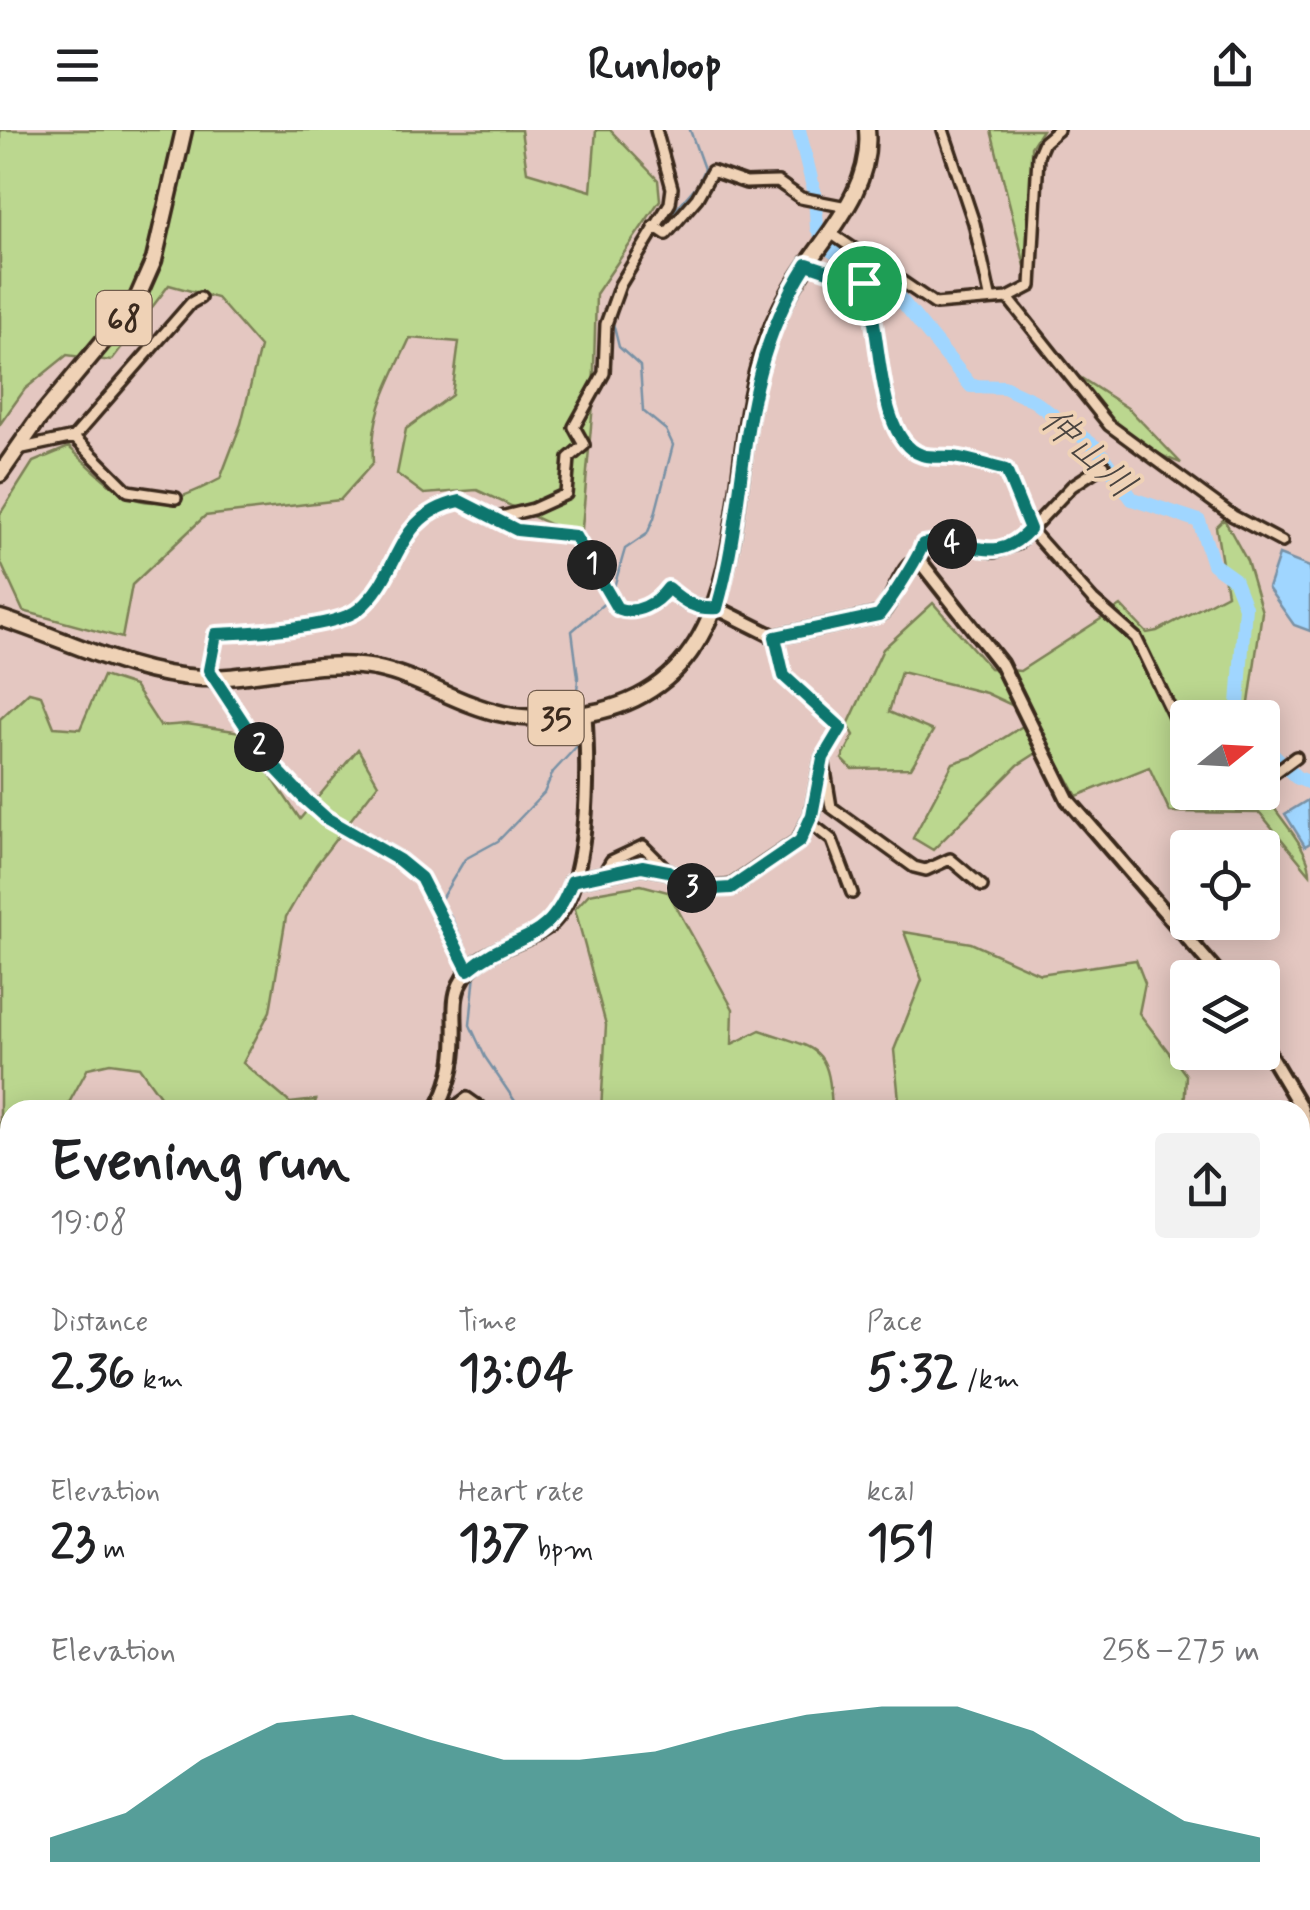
<!DOCTYPE html>
<meta charset="utf-8">
<style>
:root{--surface:#fff;--page:#f2f2f2;--text:#202124;--muted:#757577;--accent:#0f766e}
body{margin:0;font-family:Mynerve,"Klee One",sans-serif;background:var(--page);color:var(--text);height:100vh;display:flex;flex-direction:column;font-size:38px;white-space:nowrap}
*{box-sizing:border-box;margin:0}
p{font-size:32px;color:var(--muted)}
.icon{flex:none;width:55px;height:55px;fill:none;stroke:currentColor;stroke-width:2;stroke-linecap:round;stroke-linejoin:round}
.map{position:relative;flex:1;overflow:hidden}
.drawer{position:absolute;left:0px;top:970px;width:1310px;height:810px;display:flex;flex-direction:column;background:var(--surface);border-radius:30px 30px 0 0;box-shadow:0 5px 25px #0003}
.drawer>*{flex:none}
.needle{width:65px;rotate:72deg}
.tools{position:absolute;left:1170px;top:570px;display:grid;gap:20px}
.tools a{display:grid;place-items:center;width:110px;height:110px;border-radius:10px;background:var(--surface);box-shadow:0 5px 25px #0003;font-size:50px}
.pin{position:absolute;display:grid;place-items:center;width:85px;height:85px;color:#fff;margin:-42px;border:5px solid #fff;border-radius:50%;box-shadow:0 2px 10px #0007}
.km{position:absolute;width:50px;height:50px;margin:-25px;border-radius:50%;background:#222;color:#fff;font-size:28px;line-height:50px;text-align:center}
.round{display:grid;place-items:center;flex:none;width:105px;height:105px;border-radius:10px;background:var(--page)}
.head{display:flex;align-items:center;justify-content:space-between;height:170px;padding:0 50px}
h1{font-size:55px;font-weight:800;line-height:75px}
.metrics{display:grid;grid-template-columns:repeat(3,1fr);gap:15px;height:170px;padding:10px 50px}
.metrics div{display:grid;align-content:center}
.metrics b{font-size:50px;font-weight:800}
.metrics small{font-size:28px;font-weight:400}
.metrics p{font-size:28px}
.chart{height:280px;padding:20px 50px}
.chart p{display:flex;justify-content:space-between}
.chart svg{width:100%;height:180px;margin-top:10px;fill:var(--accent);opacity:.7}
header{display:flex;justify-content:space-between;align-items:center;height:130px;padding:0 50px;background:var(--surface);font-size:45px;font-weight:800}
.map>svg:first-child{display:block}
.green{fill:#bbd78f;stroke:#7b8056;stroke-width:2.5}
.water{fill:#a0d6ff;stroke:#7891a5;stroke-width:2.5}
.lines{fill:none;stroke-linecap:round;stroke-linejoin:round}
.stream{stroke:#7891a5;stroke-width:2.5}
.river{stroke:#a0d6ff;stroke-width:14}
.minor-casing{stroke:#3b2a1e;stroke-width:16}
.tertiary-casing{stroke:#3b2a1e;stroke-width:19}
.primary-casing{stroke:#3b2a1e;stroke-width:21}
.minor{stroke:#efd2b6;stroke-width:9}
.tertiary{stroke:#efd2b6;stroke-width:11}
.primary{stroke:#efd2b6;stroke-width:14}
.route-casing{stroke:#fff;stroke-width:20}
.route{stroke:#0f766e;stroke-width:12}
.labels{text-anchor:middle;stroke-width:8;stroke-linejoin:round;paint-order:stroke}
.shield{fill:#efd2b6;stroke:#715c4c;stroke-width:2.5}
.shield-label{font-size:32px;font-weight:bold;fill:#3b2a1e}
.water-label{font-size:38px;font-style:italic;fill:#4a4440;stroke:#efd2b6}
</style>
<header><svg class="icon" aria-label="menu" viewBox="0 0 24 24"><path d="M4 6h16M4 12h16M4 18h16"/></svg>Runloop<svg class="icon" aria-label="share" viewBox="0 0 24 24"><path d="M12 15V3M7 8l5-5 5 5M5 13v7h14v-7"/></svg></header>
<div class="map">
<svg width="1310" height="1780" viewBox="0 0 1310 1780">
<rect width="100%" height="100%" fill="#e4c7c1"/>
<filter id="ink" filterUnits="userSpaceOnUse"><feTurbulence type="fractalNoise" baseFrequency=".01" numOctaves="2"/><feDisplacementMap in="SourceGraphic" scale="20" xChannelSelector="R" yChannelSelector="G"/><feConvolveMatrix kernelMatrix="1 2 1 2 8 2 1 2 1" color-interpolation-filters="sRGB"/></filter>
<g filter="url(#ink)">
<path class="green" d="M0,0H521L527,42L591,61L596,0H610L658,50L660,70L596,164L593,274L581,409L477,360L424,364L397,344L406,299L452,265L459,212L410,208C390,252 370,283 373,333L340,370L205,386L132,455L122,508L23,481L0,431V384L33,332L69,317C129,374 142,390 220,349L241,294L260,217L217,168L169,155L111,231L67,225L25,259L0,294Z
M991,0H1042L1031,17L1032,135L1026,140Z
M1072,242L1129,279L1181,333C1137,319 1098,279 1072,242Z
M1224,389L1247,431L1262,482L1247,587L1188,588V662L1263,660C1275,685 1310,716 1310,744L1260,683L1170,682L1149,637L1077,666L1049,615L1018,635L933,720L913,708L953,633L975,626L1037,587L986,563L901,542L889,582L933,601L911,638L852,639L842,629L854,605L848,595L883,519L933,473L990,538L1020,541L1121,476L1147,503L1157,501L1227,464L1216,397Z
M103,546L134,556L160,596L187,594L241,602L300,689L358,619L378,654L316,735L286,787L270,881L243,933L290,973L316,970L312,980H170L139,937L110,933L88,938L65,980H10V1085L0,1088V589L29,562L41,565L54,597L80,599Z
M641,755L668,762L733,879L732,914L760,900C818,920 829,914 832,980H601L606,895L575,779L589,764Z
M904,802L971,813L1040,844L1136,830L1145,853L1139,883L1186,945L1184,980H900L894,920L922,850Z
M1300,1126C1310,1151 1309,1195 1300,1224Z
M0,1181L10,1190V1444L0,1448Z
M0,1508L10,1522V1770H1300V1599L1310,1597V1780H0Z"/>
<path class="water" d="M1279,425L1310,437V501L1294,495L1268,458Z
M1308,670L1310,713L1305,716L1285,684Z"/>
<g class="lines">
<path class="stream" d="M662,95L697,55L704,39L690,0
M612,189L619,217L640,236L643,281L666,300L673,315L654,388L647,404L625,419L612,464
M576,579L578,547L572,501L608,470
M471,830L450,785L438,774L465,729L498,711L544,663L553,642L578,615L577,592
M475,843L470,895L485,927L521,980"/>
<path class="river" d="M799,0L815,65L817,98L829,119L897,165L971,256L1004,257L1034,271L1097,318L1132,369L1199,391L1213,434L1234,449L1245,477L1237,588
M1262,613L1296,647L1310,653"/>
<g class="minor-casing">
<path id="minor" d="M943,0L974,93L990,166
M654,96L666,104L697,68L712,41L746,53L778,52L801,68L847,77
M829,102L935,174L1008,168L1031,156L1038,26L1044,12L1058,0
M807,133L864,153C883,193 874,310 922,325C931,328 943,326 953,327C971,329 989,336 1006,340L1030,399L1093,470L1136,508L1188,616
M1008,168L1109,295L1233,386L1282,412
M74,307L128,361L176,368
M18,319L74,307L191,173L200,168
M493,389L533,379L566,364L569,328L584,315L574,297L604,243L606,194L620,155L670,73L672,58L656,0
M915,435L923,414L936,410L994,422L1017,414L1072,356L1104,335
M775,507L784,546L841,598L823,628L831,677L914,737L926,740L950,729L982,756
M1262,652L1296,627
M1210,662L1213,671L1239,662
M809,692L832,710L852,763
M605,741L611,731L643,716L668,741
M468,839L421,748L399,729L326,688L305,669L267,630L209,540L216,504C246,503 337,498 359,479C403,442 392,386 461,371L517,400L575,406L617,478C637,486 657,473 668,458L684,472L713,479
M451,980L467,968L484,980
M0,1426L10,1428"/>
</g>
<g class="tertiary-casing">
<path id="tertiary" d="M717,478L775,507C790,503 876,487 881,483C894,470 897,449 909,436L922,434L1001,534L1068,670L1222,848
M572,751L642,736L668,741L698,760L731,757L799,711L812,685L823,628
M1262,912L1300,976L1310,1003
M436,980C449,958 455,933 455,907C456,890 452,870 460,854C477,818 517,818 547,797C592,764 588,635 585,584
M0,1164L10,1173"/>
</g>
<g class="primary-casing">
<path id="primary" d="M0,344L37,291L135,173L154,130L184,0
M0,488C67,509 130,545 202,548C259,549 318,528 375,538C420,547 459,575 503,584C535,591 568,588 600,581C753,544 726,363 757,243C764,215 776,185 791,160C820,109 873,64 867,0"/>
</g>
<use href="#minor" class="minor"/>
<use href="#tertiary" class="tertiary"/>
<use href="#primary" class="primary"/>
</g>
</g>
<g class="lines" filter="url(#ink)">
<g class="route-casing">
<path id="route" d="M807,134L864,153C883,193 874,310 922,325C931,328 943,326 953,327C971,329 989,336 1006,340L1030,399C991,442 966,402 923,414C917,430 891,470 879,485L775,507L784,546L841,598L823,628L812,685L800,711L731,758L698,760L668,741L642,736L572,751C547,819 516,800 468,840L421,748L399,730L326,688L305,669L268,630L209,540L216,504C246,503 337,498 359,479C403,442 392,386 460,371L517,400L575,406L617,478C636,486 657,473 668,458C684,472 696,480 717,478C752,355 733,249 807,134Z"/>
</g>
<use href="#route" class="route"/>
</g>
<g class="labels">
<g class="shield">
<rect x="96.5" y="161" width="55" height="54" rx="8"/>
<rect x="528.5" y="561" width="55" height="54" rx="8"/>
</g>
<g class="shield-label">
<text x="124" y="199">68</text>
<text x="556" y="599">35</text>
</g>
<g class="water-label">
<text transform="translate(1089 322) rotate(43)" y="13">仲山川</text>
</g>
</g>
</svg>
<div class="tools">
<a><svg class="needle" viewBox="-14 -14 28 28"><path d="M0-13l5 13h-10z" fill="#e53935"/><path d="M0 13l5-13h-10z" fill="#757577"/></svg></a>
<a><svg class="icon" aria-label="locate" viewBox="0 0 24 24"><circle cx="12" cy="12" r="6"/><path d="M12 2v4M12 18v4M2 12h4M18 12h4"/></svg></a>
<a><svg class="icon" aria-label="layers" viewBox="0 0 24 24"><path d="M12 4l9 5-9 5-9-5zM3 14l9 5 9-5"/></svg></a>
</div>
<div class="pin" style="left:864px;top:153px;background:#1e9e55"><svg class="icon" aria-label="arrive" viewBox="0 0 24 24"><path d="M6 21V4h12l-3 4 3 4H6"/></svg></div>
<b class="km" style="left:592px;top:435px">1</b>
<b class="km" style="left:259px;top:617px">2</b>
<b class="km" style="left:692px;top:758px">3</b>
<b class="km" style="left:952px;top:414px">4</b>
<section class="drawer">
<div class="head"><div><h1>Evening run</h1><p>19:08</p></div><a class="round"><svg class="icon" aria-label="share" viewBox="0 0 24 24"><path d="M12 15V3M7 8l5-5 5 5M5 13v7h14v-7"/></svg></a></div>
<div class="metrics">
<div><p>Distance</p><b>2.36<small> km</small></b></div>
<div><p>Time</p><b>13:04</b></div>
<div><p>Pace</p><b>5:32<small> /km</small></b></div>
</div>
<div class="metrics">
<div><p>Elevation</p><b>23<small> m</small></b></div>
<div><p>Heart rate</p><b>137<small> bpm</small></b></div>
<div><p>kcal</p><b>151</b></div>
</div>
<div class="chart"><p><span>Elevation</span>258–275 m</p>
<svg viewBox="0 0 160 44" preserveAspectRatio="none"><path d="M0 44V38L10 32L20 19L30 10L40 8L50 14L60 19L70 19L80 17L90 12L100 8L110 6L120 6L130 12L140 23L150 34L160 38V44z"/></svg>
</div>
</section>
</div>
